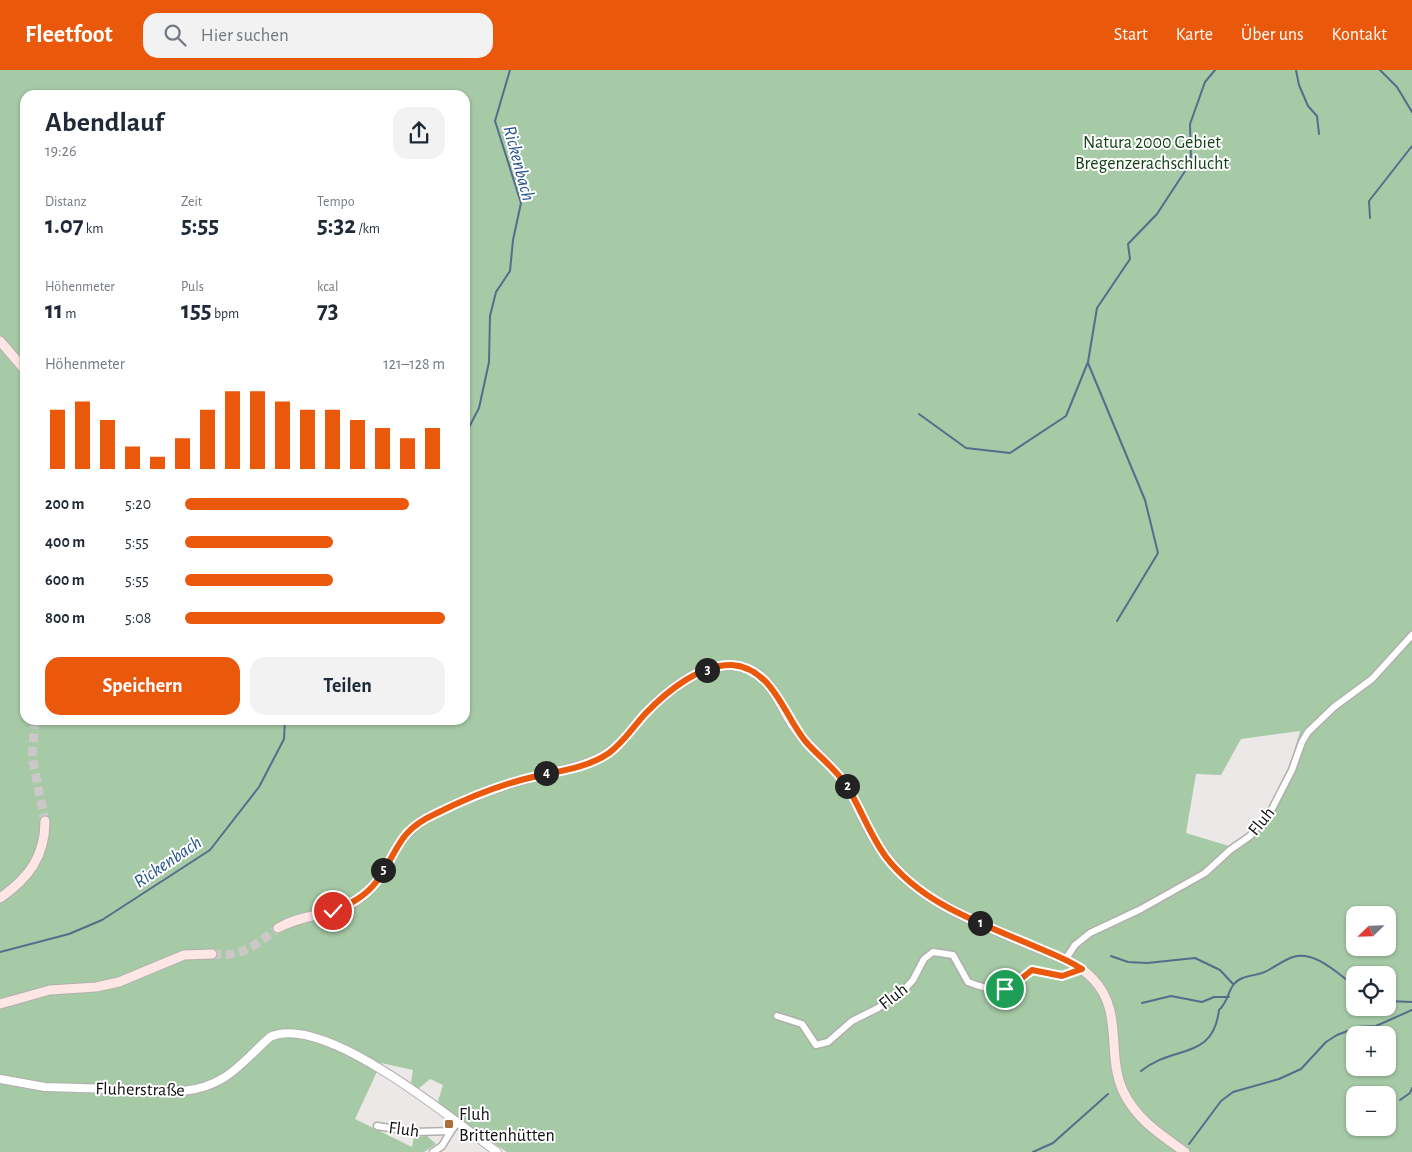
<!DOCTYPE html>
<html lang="de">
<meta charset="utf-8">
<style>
:root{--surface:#fff;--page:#f2f2f3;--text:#1f2937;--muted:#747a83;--accent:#ea580c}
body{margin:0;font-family:"Alegreya Sans",sans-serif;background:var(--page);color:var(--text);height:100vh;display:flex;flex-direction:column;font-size:19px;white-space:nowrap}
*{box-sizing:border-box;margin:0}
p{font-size:16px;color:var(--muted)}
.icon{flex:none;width:28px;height:28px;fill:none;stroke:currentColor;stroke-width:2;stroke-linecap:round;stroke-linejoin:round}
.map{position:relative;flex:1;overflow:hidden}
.drawer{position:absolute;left:20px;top:20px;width:450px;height:635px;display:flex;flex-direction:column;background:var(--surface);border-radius:15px;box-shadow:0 1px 4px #0004}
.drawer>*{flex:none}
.needle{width:32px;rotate:247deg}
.tools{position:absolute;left:1346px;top:836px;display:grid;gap:10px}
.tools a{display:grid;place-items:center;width:50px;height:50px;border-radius:10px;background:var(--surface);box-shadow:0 1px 4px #0004;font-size:25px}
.pin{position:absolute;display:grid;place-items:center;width:42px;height:42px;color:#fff;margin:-21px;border:2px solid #fff;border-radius:50%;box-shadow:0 1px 5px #0007}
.km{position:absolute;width:25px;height:25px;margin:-12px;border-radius:50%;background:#222;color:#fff;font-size:14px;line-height:25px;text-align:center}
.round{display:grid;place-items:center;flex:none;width:52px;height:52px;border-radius:15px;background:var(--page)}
.summary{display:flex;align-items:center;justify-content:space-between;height:85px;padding:0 25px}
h1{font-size:28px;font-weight:700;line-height:38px}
.metrics{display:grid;grid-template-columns:repeat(3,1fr);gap:8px;height:85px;padding:5px 25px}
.metrics div{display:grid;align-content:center}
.metrics b{font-size:25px;font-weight:700}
.metrics small{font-size:14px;font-weight:400}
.metrics p{font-size:14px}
.chart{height:140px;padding:10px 25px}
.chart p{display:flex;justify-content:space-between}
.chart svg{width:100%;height:90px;margin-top:5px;stroke:var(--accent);stroke-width:6}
.button{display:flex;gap:10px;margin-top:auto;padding:10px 25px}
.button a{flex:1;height:58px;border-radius:15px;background:var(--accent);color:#fff;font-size:20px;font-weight:700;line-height:58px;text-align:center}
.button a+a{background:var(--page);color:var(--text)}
ul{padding:0 25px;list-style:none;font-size:16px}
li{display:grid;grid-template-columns:80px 60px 1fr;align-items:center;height:38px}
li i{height:12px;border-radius:6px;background:var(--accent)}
header{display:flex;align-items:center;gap:30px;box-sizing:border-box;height:70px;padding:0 25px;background:var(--accent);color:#fff}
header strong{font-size:24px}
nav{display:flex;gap:28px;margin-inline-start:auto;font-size:18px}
.search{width:350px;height:45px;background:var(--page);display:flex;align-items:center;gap:12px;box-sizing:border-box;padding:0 18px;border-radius:15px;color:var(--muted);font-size:19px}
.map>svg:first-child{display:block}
.green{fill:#a6c9a6;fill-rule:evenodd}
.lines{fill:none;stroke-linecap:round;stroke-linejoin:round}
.stream{stroke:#556d8d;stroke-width:2}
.secondary-tunnel{stroke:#cbc8c7;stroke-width:9;stroke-dasharray:9 4.5;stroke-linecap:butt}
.minor-casing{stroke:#b2afae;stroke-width:9}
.tertiary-casing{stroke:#b2afae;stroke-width:10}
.secondary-casing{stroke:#b2afae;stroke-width:11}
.minor{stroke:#fff;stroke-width:6}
.tertiary{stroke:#fff;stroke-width:8}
.secondary{stroke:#fee6e5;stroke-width:9}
.route-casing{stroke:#fff;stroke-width:10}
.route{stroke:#ea580c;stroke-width:6}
.poi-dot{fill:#ad6e35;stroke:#fff;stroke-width:2}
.labels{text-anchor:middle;stroke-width:4;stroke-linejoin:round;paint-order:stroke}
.park-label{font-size:18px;fill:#103f13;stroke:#fff}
.street-label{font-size:18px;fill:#111010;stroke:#fff}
.poi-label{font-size:18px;fill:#111010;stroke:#fff;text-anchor:start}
.water-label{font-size:19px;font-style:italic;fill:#24538d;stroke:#fff}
</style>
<header>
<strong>Fleetfoot</strong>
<div class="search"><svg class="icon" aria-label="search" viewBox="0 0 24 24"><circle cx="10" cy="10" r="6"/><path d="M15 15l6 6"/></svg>Hier suchen</div>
<nav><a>Start</a><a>Karte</a><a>Über uns</a><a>Kontakt</a></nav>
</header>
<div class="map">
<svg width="1412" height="1082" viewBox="0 0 1412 1082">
<rect width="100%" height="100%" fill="#ece8e7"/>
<path class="green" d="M0,0H1412V1082H507L445,1041L438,1031L443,1015L430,1009L418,1019L411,1012L413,1000L381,993L355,1049L412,1077L414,1067L427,1066L436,1074L424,1082H0ZM25,25H465V650H25ZM1300,661C1292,691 1273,749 1246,767C1241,770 1234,773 1229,776L1186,763L1196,704L1221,705L1241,669ZM1355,845H1388V878H1355ZM1355,905H1388V938H1355ZM1355,965H1388V998H1355ZM1355,1025H1388V1058H1355Z"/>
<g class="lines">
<path class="stream" d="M1296,0L1299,15L1308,36L1317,46L1319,64
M1380,0L1397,17L1412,42
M1370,148L1369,131L1412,76
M1088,293L1145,430L1158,483L1117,551
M919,344L966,378L1010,383L1066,346L1088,292L1097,238L1130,189L1128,174L1157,144L1191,92L1190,54L1205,12L1215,0
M465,365L479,338L489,292L490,246L496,222L510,201L513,170L521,133L495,51L510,0
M0,882L69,864L102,850L210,780L259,717L284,669L285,650
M1111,886L1128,892L1147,893L1195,888L1220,900L1233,914
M1388,931L1412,932
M1142,933L1171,926L1202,932L1214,927H1229
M1141,1001C1174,974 1213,991 1219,940C1228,932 1227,923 1234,914C1240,906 1253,906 1262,903C1273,899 1283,890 1293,887C1315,880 1339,905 1355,916
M1400,1030L1410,1023L1412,1018
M1189,1074L1221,1031L1233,1022L1279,1009L1301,999L1326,972L1337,965L1358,957L1376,956L1412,940
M1033,1082L1053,1073L1108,1024"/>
<path class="secondary-tunnel" d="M35,650L32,687L45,751
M212,884C243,887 254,876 278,858"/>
<g class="minor-casing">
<path id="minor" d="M1065,890L1075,875L1090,863L1141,839L1205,803L1230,780L1250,766L1272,739L1292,700L1302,672L1308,662L1334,637L1372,609L1412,565
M777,946L802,954L816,975L828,972L852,951L878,938L904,920L913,910L924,889L933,882L953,885L968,912C1001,925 1006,920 1032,900L1062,906L1082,899
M377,1056L415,1062L451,1061L457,1053
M433,1082L442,1076L451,1061"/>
</g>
<g class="tertiary-casing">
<path id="tertiary" d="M0,1009L45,1017L183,1021C226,1017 241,993 270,967C324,942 453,1050 497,1082"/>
</g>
<g class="secondary-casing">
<path id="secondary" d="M0,271L25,300
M0,828C29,808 45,786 45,751
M278,858C303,843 335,846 359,829C393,804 387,768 432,745C461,731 493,718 525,709C550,702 580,699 603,686C622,676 632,657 647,642C672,616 719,579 756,603C774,615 781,637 792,654C807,677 831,692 846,715C853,725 857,737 863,748C875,773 890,795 911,813C946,843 992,858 1033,876C1054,885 1077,892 1093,909C1124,941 1106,984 1123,1021C1136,1049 1161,1065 1185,1082
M0,934L50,920L96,917L119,912L184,885L212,884"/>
</g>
<use href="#minor" class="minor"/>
<use href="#tertiary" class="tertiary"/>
<use href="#secondary" class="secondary"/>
</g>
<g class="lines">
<g class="route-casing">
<path id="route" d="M333,841C350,834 365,827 377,811C399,781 396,762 435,744C463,730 492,718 521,710C549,702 585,700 609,683C624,672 633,657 645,644C666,622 700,594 732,595C773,598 784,646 806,672C819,687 835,698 846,715C861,738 869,764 886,787C922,834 980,853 1034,876C1050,883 1067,889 1082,899L1062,906L1032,900L1012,916L1005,919"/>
</g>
<use href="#route" class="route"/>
</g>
<rect class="poi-dot" x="444" y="1049" width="10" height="10" rx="2.5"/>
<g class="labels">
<g class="park-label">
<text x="1152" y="78">Natura 2000 Gebiet<tspan x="1152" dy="21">Bregenzerachschlucht</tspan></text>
</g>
<g class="street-label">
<text transform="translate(1261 751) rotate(-51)" y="6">Fluh</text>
<text transform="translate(893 926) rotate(-38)" y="6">Fluh</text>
<text transform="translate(140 1019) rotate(1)" y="6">Fluherstraße</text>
<text transform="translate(404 1059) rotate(7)" y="6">Fluh</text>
</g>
<g class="poi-label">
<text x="459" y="1050">Fluh<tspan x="459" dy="21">Brittenhütten</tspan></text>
</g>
<g class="water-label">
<text transform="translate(520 93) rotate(75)" y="7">Rickenbach</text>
<text transform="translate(167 791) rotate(-34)" y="7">Rickenbach</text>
</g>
</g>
</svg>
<div class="tools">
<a><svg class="needle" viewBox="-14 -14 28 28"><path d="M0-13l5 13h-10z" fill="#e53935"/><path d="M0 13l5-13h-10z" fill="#747a83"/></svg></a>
<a><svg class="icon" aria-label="locate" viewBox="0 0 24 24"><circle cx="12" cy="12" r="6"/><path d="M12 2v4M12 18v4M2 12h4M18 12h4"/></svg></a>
<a>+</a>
<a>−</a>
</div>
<div class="pin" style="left:1005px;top:919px;background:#1e9e55"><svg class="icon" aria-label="arrive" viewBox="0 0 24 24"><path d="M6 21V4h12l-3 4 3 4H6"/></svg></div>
<div class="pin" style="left:333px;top:841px;background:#d93025"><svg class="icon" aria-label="check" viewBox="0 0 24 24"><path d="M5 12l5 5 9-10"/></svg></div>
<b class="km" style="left:980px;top:853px">1</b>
<b class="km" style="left:847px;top:716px">2</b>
<b class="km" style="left:707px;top:600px">3</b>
<b class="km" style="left:546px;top:703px">4</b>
<b class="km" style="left:383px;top:800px">5</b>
<section class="drawer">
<div class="summary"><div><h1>Abendlauf</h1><p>19:26</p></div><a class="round"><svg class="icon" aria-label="share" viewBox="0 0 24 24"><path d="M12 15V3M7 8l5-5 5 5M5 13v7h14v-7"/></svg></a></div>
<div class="metrics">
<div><p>Distanz</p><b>1.07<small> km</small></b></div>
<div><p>Zeit</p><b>5:55</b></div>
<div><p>Tempo</p><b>5:32<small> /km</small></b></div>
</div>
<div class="metrics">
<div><p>Höhenmeter</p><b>11<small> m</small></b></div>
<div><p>Puls</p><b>155<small> bpm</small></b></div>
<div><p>kcal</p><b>73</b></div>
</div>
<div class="chart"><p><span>Höhenmeter</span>121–128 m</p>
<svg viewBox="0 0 160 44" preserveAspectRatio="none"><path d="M5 44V15M15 44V11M25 44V20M35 44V33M45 44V38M55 44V29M65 44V15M75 44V6M85 44V6M95 44V11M105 44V15M115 44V15M125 44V20M135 44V24M145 44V29M155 44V24"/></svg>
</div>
<ul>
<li><b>200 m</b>5:20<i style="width:86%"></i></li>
<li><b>400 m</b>5:55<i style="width:57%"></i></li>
<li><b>600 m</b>5:55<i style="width:57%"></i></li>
<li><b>800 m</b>5:08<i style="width:100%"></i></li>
</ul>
<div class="button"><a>Speichern</a><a>Teilen</a></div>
</section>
</div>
